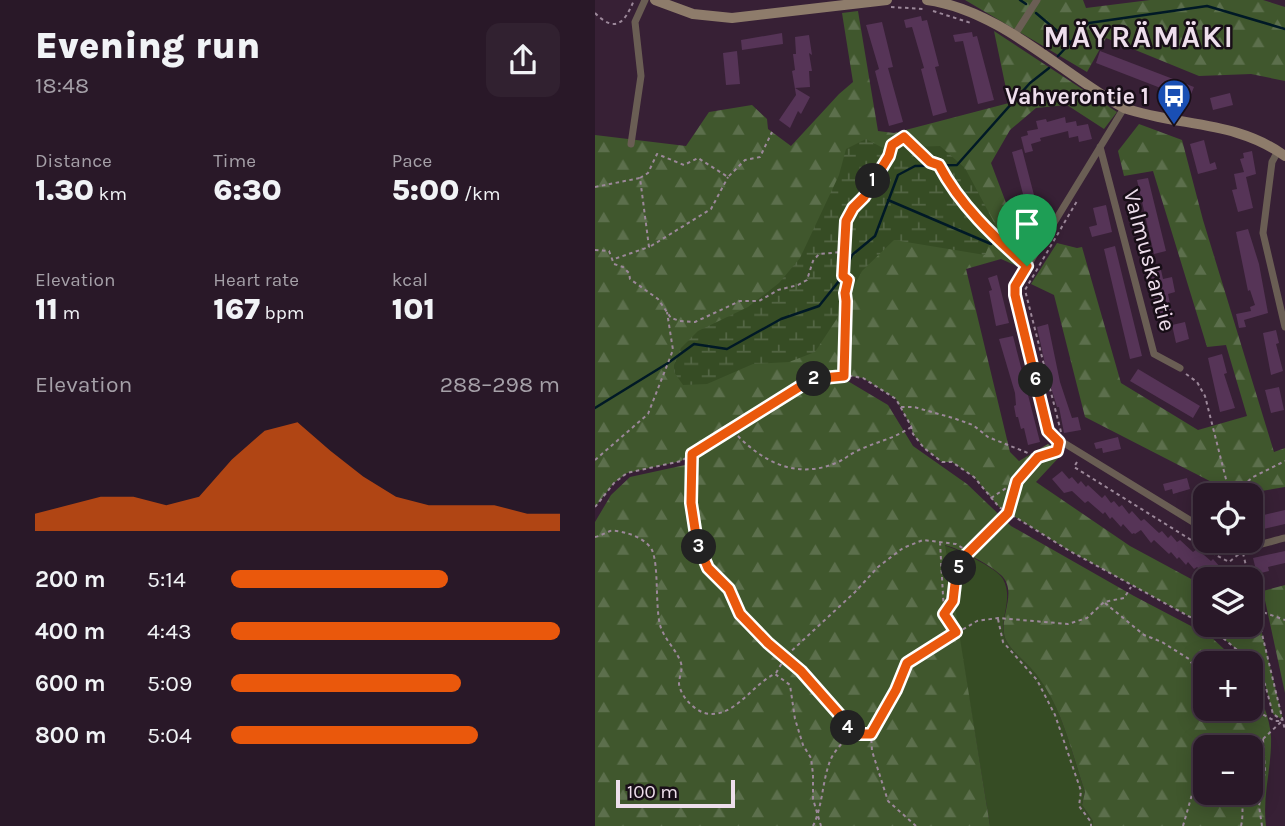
<!DOCTYPE html>
<meta charset="utf-8">
<style>
:root{--surface:#291828;--page:#312130;--text:#f1f3f6;--muted:#a5a0a8;--line:#453745;--accent:#ea580c}
body{margin:0;font-family:Karla,sans-serif;background:var(--page);color:var(--text);height:100vh;display:flex;flex-direction:column;font-size:26px;white-space:nowrap}
*{box-sizing:border-box;margin:0}
p{font-size:23px;color:var(--muted)}
.icon{flex:none;width:38px;height:38px;fill:none;stroke:currentColor;stroke-width:2;stroke-linecap:round;stroke-linejoin:round}
.map{position:relative;flex:1;overflow:hidden}
.details{display:flex;flex-direction:column;background:var(--surface);width:595px}
.details>*{flex:none}
.buttons{position:absolute;left:598px;top:483px;display:grid;gap:14px}
.buttons a{display:grid;place-items:center;width:70px;height:70px;border-radius:14px;background:var(--surface);box-shadow:0 4px 18px #0003,0 0 0 2px var(--line);font-size:35px}
.scale{position:absolute;left:21px;bottom:18px;width:119px;box-sizing:border-box;padding-left:7px;border:4px solid #eedeec;border-top:0;font-size:19px;line-height:24px;white-space:nowrap;color:#eedeec;-webkit-text-stroke:5px #180e17;paint-order:stroke}
.pin{position:absolute;display:grid;place-items:center;width:60px;height:60px;color:#fff;margin:-72px -30px;border-radius:50% 50% 50% 0;rotate:-45deg;box-shadow:0 0 7px #0007}
.pin .icon{rotate:45deg}
.km{position:absolute;width:35px;height:35px;margin:-18px;border-radius:50%;background:#222;color:#fff;font-size:19px;line-height:35px;text-align:center}
.round{display:grid;place-items:center;flex:none;width:74px;height:74px;border-radius:14px;background:var(--page)}
.summary{display:flex;align-items:center;justify-content:space-between;height:119px;padding:0 35px}
h1{font-size:38px;font-weight:800;line-height:52px}
.figures{display:grid;grid-template-columns:repeat(3,1fr);gap:10px;height:119px;padding:7px 35px}
.figures div{display:grid;align-content:center}
.figures b{font-size:30px;font-weight:800}
.figures small{font-size:19px;font-weight:400}
.figures p{font-size:19px}
.chart{height:196px;padding:14px 35px}
.chart p{display:flex;justify-content:space-between}
.chart svg{width:100%;height:126px;margin-top:7px;fill:var(--accent);opacity:.7}
ul{padding:0 35px;list-style:none;font-size:23px}
li{display:grid;grid-template-columns:112px 84px 1fr;align-items:center;height:52px}
li i{height:18px;border-radius:9px;background:var(--accent)}
main{display:flex;flex:1;min-height:0}
.map>svg:first-child{display:block}
.grass{fill:#364c24}
.forest{fill:url(#forest-firs);fill-rule:evenodd}
.wetland{fill:url(#wetland-marsh)}
.lines{fill:none;stroke-linecap:round;stroke-linejoin:round}
.stream{stroke:#001926;stroke-width:2.5}
.building{fill:#563457}
.path{stroke:#9c889a;stroke-width:2;stroke-dasharray:3.5 3.5;stroke-linecap:butt}
.street{stroke:#6a5e54;stroke-width:7}
.secondary{stroke:#8e7c6b;stroke-width:10}
.route-casing{stroke:#fff;stroke-width:14}
.route{stroke:#ea580c;stroke-width:9}
.labels{text-anchor:middle;stroke-width:5;stroke-linejoin:round;paint-order:stroke}
.poi-label{font-size:23px;font-weight:bold;fill:#eedeec;stroke:#180e17;text-anchor:end}
.street-label{font-size:23px;fill:#eedeec;stroke:#180e17}
.district-label{font-size:30px;font-weight:bold;letter-spacing:2px;fill:#eedeec;stroke:#180e17}
</style>
<main>
<section class="details">
<div class="summary"><div><h1>Evening run</h1><p>18:48</p></div><a class="round"><svg class="icon" aria-label="share" viewBox="0 0 24 24"><path d="M12 15V3M7 8l5-5 5 5M5 13v7h14v-7"/></svg></a></div>
<div class="figures">
<div><p>Distance</p><b>1.30<small> km</small></b></div>
<div><p>Time</p><b>6:30</b></div>
<div><p>Pace</p><b>5:00<small> /km</small></b></div>
</div>
<div class="figures">
<div><p>Elevation</p><b>11<small> m</small></b></div>
<div><p>Heart rate</p><b>167<small> bpm</small></b></div>
<div><p>kcal</p><b>101</b></div>
</div>
<div class="chart"><p><span>Elevation</span>288–298 m</p>
<svg viewBox="0 0 160 44" preserveAspectRatio="none"><path d="M0 44V38L10 35L20 32L30 32L40 35L50 32L60 19L70 9L80 6L90 16L100 25L110 32L120 35L130 35L140 35L150 38L160 38V44z"/></svg>
</div>
<ul>
<li><b>200 m</b>5:14<i style="width:66%"></i></li>
<li><b>400 m</b>4:43<i style="width:100%"></i></li>
<li><b>600 m</b>5:09<i style="width:70%"></i></li>
<li><b>800 m</b>5:04<i style="width:75%"></i></li>
</ul>
</section>
<div class="map">
<svg width="690" height="826" viewBox="0 0 690 826">
<defs>
<pattern id="forest-firs" width="22" height="20" patternUnits="userSpaceOnUse" patternTransform="scale(1.75)"><rect width="22" height="20" fill="#40572d"/><path d="M5 1l3.5 6h-7zM16 11l3.5 6h-7z" fill="#5c6f4c"/></pattern>
<pattern id="wetland-marsh" width="20" height="14" patternUnits="userSpaceOnUse" patternTransform="scale(1.75)"><rect width="20" height="14" fill="#364c24"/><path d="M1 5h8M5 5V1M11 12h8M15 12V8" fill="none" stroke="#536544"/></pattern>
</defs>
<rect width="100%" height="100%" fill="#372035"/>
<path class="grass" d="M349,545C362,549 402,568 408,579C420,601 401,622 412,642C420,655 435,665 444,677C468,710 477,754 490,792L487,805L498,821V826H395Z"/>
<path class="forest" d="M370,0H488L491,8L555,0H668L690,7V81L656,74L604,76L511,38L492,72Z
M263,11L283,131L299,133L414,103L399,31L522,112L509,129L472,105L441,108L415,130L396,163L430,253L422,266L406,259L371,269L415,452L424,461L453,444L467,454L441,482L535,546L611,587V625H656V613L663,617L688,720L678,714L670,684L646,653L617,629L473,550L404,507L379,477L357,462H347L329,448L318,434L316,426L301,399L268,378L249,375L217,379L86,461L32,473L19,483L0,507V135L91,146L114,112L157,105L172,119L173,129L196,146L244,94L258,82L247,13Z
M544,124L587,140L608,220L679,452L690,448V487L642,495L490,417L459,295L436,284L462,243L482,248L487,247L526,383L603,430L652,416L631,345L612,347L558,171L529,176L523,151Z
M251,380L293,405L318,446L372,484L416,526L539,596L615,636L644,663H611V709H656V680C666,696 675,718 676,737C677,767 667,796 671,826H498V821L487,805L490,792C477,754 468,710 444,678C435,665 420,655 412,642C400,621 425,593 406,575C394,564 365,549 350,545L395,826H0V522L16,495L35,477L90,465L216,385ZM656,747V793H611V747Z
M690,585V693L668,591Z"/>
<path class="wetland" d="M271,139L288,148L345,146L370,168L401,226L390,255L299,240L267,271L241,320L220,352L194,362L158,364L112,384L88,385L79,372V365L86,348L103,331L153,307L184,283L205,258L244,175L251,149Z"/>
<g class="lines">
<path class="stream" d="M425,0L431,4
M441,13L475,42
M463,56L494,23L612,6L690,29
M293,200L396,244
M0,408L73,363L99,344L132,349L186,319L224,306L248,276L257,255L280,236L303,175L320,166L362,165L435,83L454,68"/>
</g>
<path class="building" d="M326,16L327,21L332,20L344,66L340,67L352,112L338,116L326,69L329,68L317,27L311,28L309,20Z
M287,22L298,67L293,68L308,122L294,126L280,71L284,69L271,25Z
M377,32L378,37L382,36L399,100L383,104L368,41L360,42L358,35Z
M187,33L188,44L147,50L146,40Z
M214,35L217,55L214,53L217,71H214L215,87L200,88L215,97L206,114L203,111L195,128L184,120L201,95L197,71L200,70L198,54H201L200,37Z
M142,51L145,84L131,85L128,53Z
M505,51L599,87L594,99L501,63Z
M635,93L638,105L618,110L615,98Z
M470,117L471,123L481,121L482,126L493,124L497,139L484,142L483,136L474,138L473,131L445,138L446,141L436,144L438,151L430,153L426,137L433,135L432,131L443,129L441,121L451,119L452,122Z
M609,140L615,164L620,162L622,169L603,174L595,144Z
M427,149L445,218L435,221L417,152Z
M657,151L661,174L651,177L658,208L643,212L637,190L642,189L639,174L649,172L645,159L649,158L648,153Z
M553,178L571,251L559,254L542,180Z
M511,205L517,232L497,237L494,227L502,225L498,208Z
M653,229L664,264L673,313L649,320L651,327L644,328L641,314L656,311L655,307L660,305L655,290L653,291L641,232Z
M520,246L547,356L535,359L509,249Z
M566,270L568,279L577,277L580,292L573,294L578,318L564,321L554,273Z
M402,275L414,323L401,326L394,291L397,290L393,278Z
M590,322L594,339L581,343L577,325Z
M453,324L465,382L477,418L483,417L486,430L469,433L464,407H462L453,378L442,327Z
M681,330L684,343L681,344L688,371L676,375L668,333Z
M418,336L445,442L433,445L429,428L426,429L423,417H421L419,406L421,405L420,393L404,339Z
M627,354L632,373L629,374L640,408L625,412L613,358Z
M543,369L605,406L598,418L535,381Z
M684,387L689,410L676,413L670,390Z
M523,437L526,449L508,453L507,448L501,449L499,443Z
M467,471L474,479L477,477L483,484L486,481L491,487L493,485L507,498L510,495L516,503L519,501L524,507L527,505L534,514L537,511L546,521L549,519L564,533L567,531L573,538L576,535L582,542L585,540L598,552L602,549L616,561L618,559L626,568L628,566L639,579H615L602,567L599,569L593,562L591,565L584,557L582,559L576,552L574,554L559,540L556,543L546,530L540,534L539,533L537,534L528,524L526,527L517,517L515,519L510,512L508,514L493,501L490,503L477,491L469,493L457,479Z
M592,478L595,489L578,494L577,489L570,491L568,484Z
M690,510V524L656,532V518Z
M690,551V563L673,567L674,571L662,574L658,558Z"/>
<g class="lines">
<path class="path" d="M296,7L329,9
M338,11L376,23
M0,13C21,34 30,22 39,0
M45,178L53,173L62,154L89,165L103,158L133,177L150,160L165,157L177,132
M0,187L45,178L54,247L19,259
M56,246L116,209L133,177
M0,250L14,251L19,264L28,267L34,273L35,279L63,299L76,318L85,321L100,322L145,301H164L183,290L203,285L212,280L218,261L224,254L247,252
M249,374L251,301L250,293L253,280L248,276L251,221L258,208L269,197L294,157L297,146L309,137L335,162L344,165C364,203 395,233 427,261
M591,374L602,382L610,396L635,495
M306,407H319L358,418L378,425L393,437L443,457
M138,431C166,461 201,481 243,462C250,459 255,454 262,451C280,442 299,439 316,427
M466,432L430,290L482,201
M97,454L96,503L102,542L113,568L134,589L145,614L173,643L206,671L251,722L256,734
M0,460L53,414L78,350L72,312
M482,462L479,467L617,553L634,562L644,554
M637,495L658,477L690,461
M396,498L422,481L443,457L462,451L463,449
M0,507L19,483L32,473L86,461L217,379L249,375L268,378L301,399L316,426L318,434L329,448L347,462H357L379,477L404,507L473,550L617,629L646,653L654,663
M0,537C5,536 10,533 15,531C20,530 26,532 31,533C40,535 52,541 57,550C64,566 60,604 65,625C69,639 81,649 86,663C88,671 84,676 84,684C86,698 103,715 117,714C142,714 159,683 180,674L195,685L200,719L208,745L216,758L218,774V799L226,826
M345,542L349,613
M648,553L654,579
M656,588L690,730
M510,603L549,635L567,642L594,659L611,685
M662,610L690,620
M403,619L408,642L442,680L460,715L486,791L484,806L496,822V826
M360,631L349,614L358,601L361,575L371,555L413,514L422,481
M656,666L670,684L678,714L687,720
M181,673L191,656L260,592L283,567L308,548L328,540L361,544L374,552
M656,708L680,721H687
M656,739V759
M668,739L686,722
M624,747L656,737L666,739
M218,826C228,805 227,782 235,761C239,751 248,742 256,734H275
M321,826L293,801L277,751L276,734L301,690L312,663L382,621L403,618L473,624L492,618L509,602L529,598L536,587
M588,826L604,770L611,763
M646,826C649,814 646,804 649,793
M667,826L664,806L670,771L668,739"/>
<path class="street" d="M419,36L442,0
M529,108L424,280L420,286V295L456,435L611,530
M36,144L46,76L40,22L50,0
M505,147L559,354L585,368
M683,151L677,162L668,233L690,327
M628,541C648,553 668,543 690,538"/>
<path class="secondary" d="M60,0L98,14L137,18L292,0
M332,0C405,10 466,73 529,108C585,127 640,120 690,156"/>
</g>
<g class="lines">
<g class="route-casing">
<path id="route" d="M309,137L335,162L344,165C365,205 398,236 432,266L420,286V295L453,431L464,442L462,451L443,457L422,481L413,513L371,555L361,575L358,601L349,614L361,632L312,663L301,690L276,734H256L251,722L206,671L173,643L145,614L134,589L113,568L102,542L96,503L97,454L217,379L249,376L251,301L250,293L253,280L248,276L251,221L258,208L269,197L294,156L297,145Z"/>
</g>
<use href="#route" class="route"/>
</g>
<defs>
<g id="bus-pin" transform="scale(1.75)"><path d="M0 17L-7.5 6A9.5 9.5 0 1 1 7.5 6Z" fill="#1a4fb4" stroke="#180e17"/><path d="M-5-6H5V4H4V6H2V4H-2V6H-4V4H-5ZM-3.5-4V0h7V-4ZM-3.5 1.2v1.5H-2V1.2ZM2 1.2v1.5H3.5V1.2Z" fill="#fff"/></g>
</defs>
<g fill-rule="evenodd">
<use href="#bus-pin" x="579" y="96"/>
</g>
<g class="labels">
<g class="poi-label">
<text x="554" y="104">Vahverontie 1</text>
</g>
<g class="street-label">
<text transform="translate(555 260) rotate(75)" y="8">Valmuskantie</text>
</g>
<g class="district-label">
<text x="544" y="47">MÄYRÄMÄKI</text>
</g>
</g>
</svg>
<div class="buttons">
<a><svg class="icon" aria-label="locate" viewBox="0 0 24 24"><circle cx="12" cy="12" r="6"/><path d="M12 2v4M12 18v4M2 12h4M18 12h4"/></svg></a>
<a><svg class="icon" aria-label="layers" viewBox="0 0 24 24"><path d="M12 4l9 5-9 5-9-5zM3 14l9 5 9-5"/></svg></a>
<a>+</a>
<a>−</a>
</div>
<div class="scale">100 m</div>
<div class="pin" style="left:432px;top:266px;background:#1e9e55"><svg class="icon" aria-label="arrive" viewBox="0 0 24 24"><path d="M6 21V4h12l-3 4 3 4H6"/></svg></div>
<b class="km" style="left:278px;top:181px">1</b>
<b class="km" style="left:219px;top:379px">2</b>
<b class="km" style="left:104px;top:547px">3</b>
<b class="km" style="left:253px;top:728px">4</b>
<b class="km" style="left:364px;top:568px">5</b>
<b class="km" style="left:441px;top:380px">6</b>
</div>
</main>
